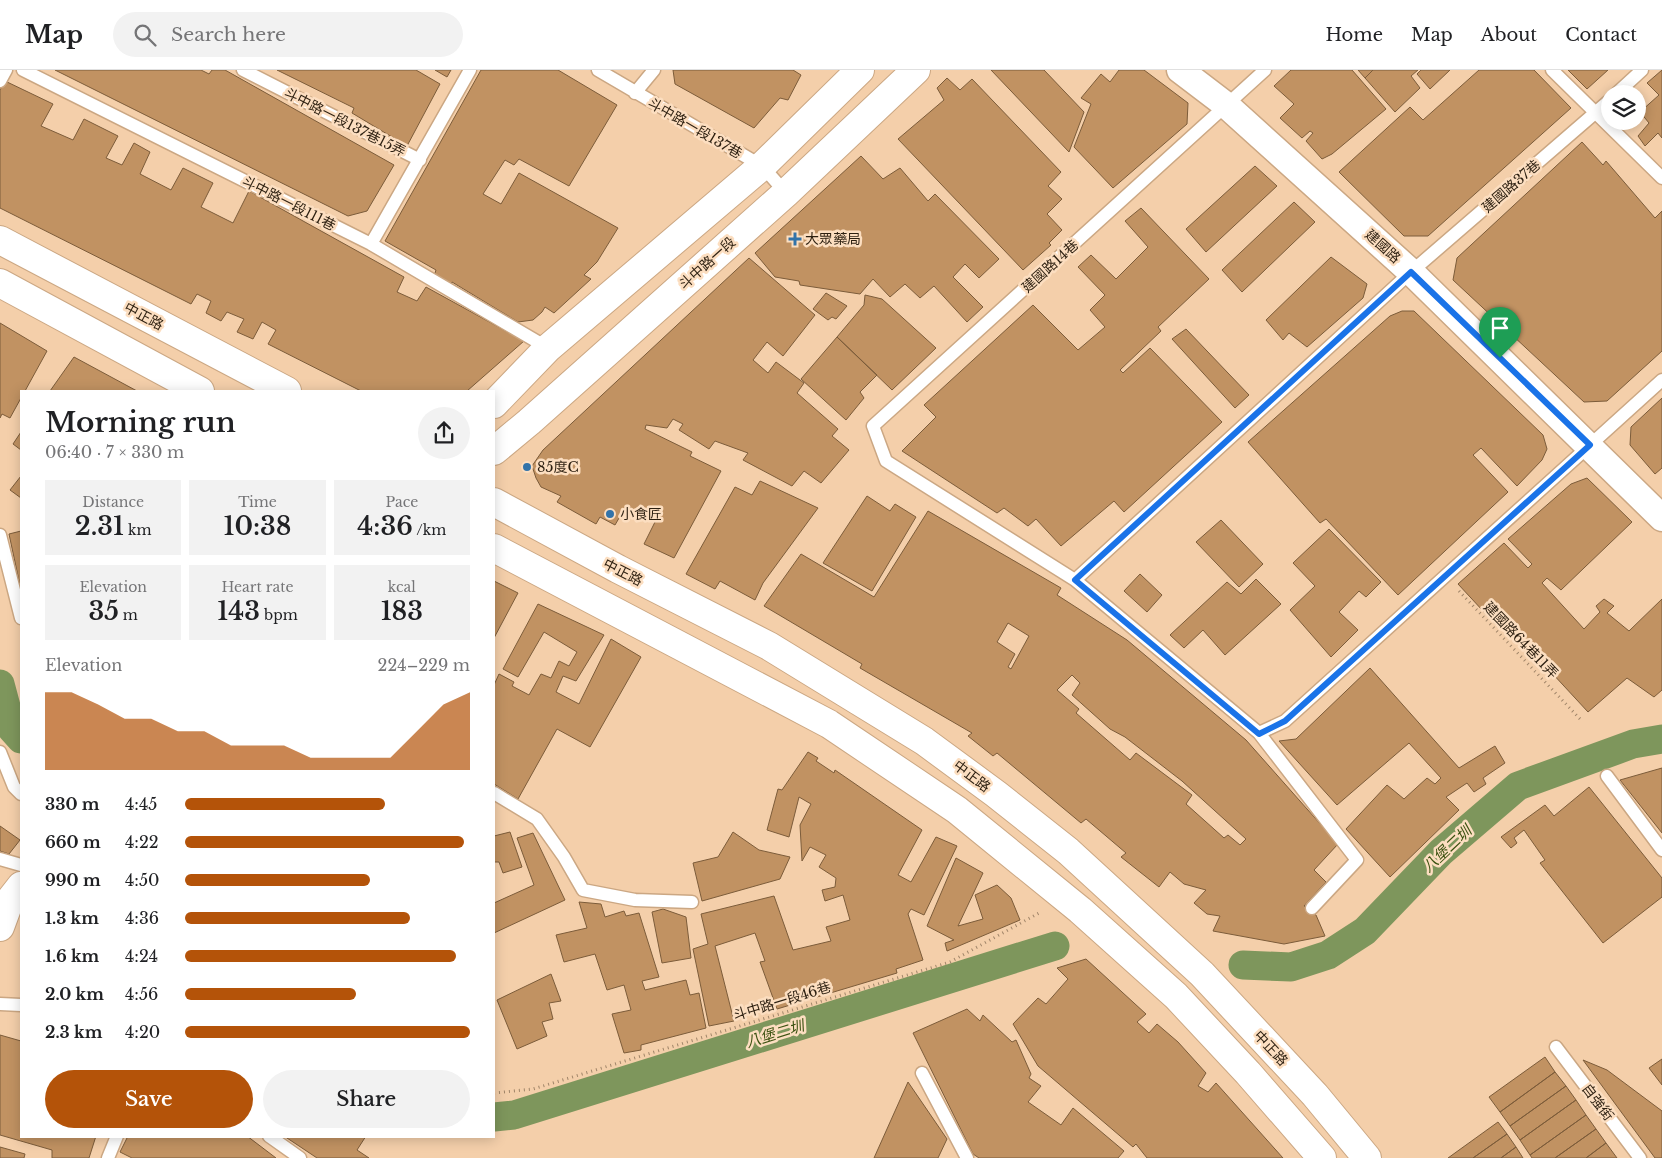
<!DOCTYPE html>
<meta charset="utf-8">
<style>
:root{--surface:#fff;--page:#f2f2f2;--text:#202124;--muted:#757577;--line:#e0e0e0;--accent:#b45309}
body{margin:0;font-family:"Libre Baskerville","Noto Sans TC",serif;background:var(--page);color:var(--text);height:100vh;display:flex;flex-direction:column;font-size:19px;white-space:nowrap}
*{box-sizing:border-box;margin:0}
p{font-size:16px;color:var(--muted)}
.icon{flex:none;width:28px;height:28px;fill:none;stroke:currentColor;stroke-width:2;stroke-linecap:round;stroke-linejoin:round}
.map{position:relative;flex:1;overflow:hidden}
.side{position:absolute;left:20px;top:320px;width:475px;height:748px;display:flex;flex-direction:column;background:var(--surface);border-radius:0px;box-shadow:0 2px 12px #0003}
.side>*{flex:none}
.tools{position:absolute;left:1601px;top:15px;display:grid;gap:10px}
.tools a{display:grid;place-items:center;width:45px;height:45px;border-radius:50%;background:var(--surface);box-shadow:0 2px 12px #0003;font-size:25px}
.pin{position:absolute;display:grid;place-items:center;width:42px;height:42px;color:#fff;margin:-51px -21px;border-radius:50% 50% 50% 0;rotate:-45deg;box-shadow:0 0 5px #0007}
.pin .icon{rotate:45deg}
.round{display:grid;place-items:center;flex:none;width:52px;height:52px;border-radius:26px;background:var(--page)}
.head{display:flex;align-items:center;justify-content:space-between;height:85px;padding:0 25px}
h1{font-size:28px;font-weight:600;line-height:38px}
.stats{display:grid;grid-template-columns:repeat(3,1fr);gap:8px;height:85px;padding:5px 25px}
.stats div{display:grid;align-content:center;border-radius:0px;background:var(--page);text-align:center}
.stats b{font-size:25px;font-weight:600}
.stats small{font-size:14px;font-weight:400}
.stats p{font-size:14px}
.chart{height:140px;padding:10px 25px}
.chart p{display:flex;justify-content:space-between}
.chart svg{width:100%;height:90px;margin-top:5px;fill:var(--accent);opacity:.7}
.button{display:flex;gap:10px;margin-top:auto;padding:10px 25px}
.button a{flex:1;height:58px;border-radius:30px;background:var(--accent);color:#fff;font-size:20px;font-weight:600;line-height:58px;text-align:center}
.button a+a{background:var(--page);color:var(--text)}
ul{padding:0 25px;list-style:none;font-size:16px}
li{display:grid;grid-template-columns:80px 60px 1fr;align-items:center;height:38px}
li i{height:12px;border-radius:6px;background:var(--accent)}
header{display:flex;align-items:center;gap:30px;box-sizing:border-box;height:70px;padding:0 25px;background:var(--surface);border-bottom:1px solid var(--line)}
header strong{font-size:24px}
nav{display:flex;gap:28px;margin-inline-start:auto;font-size:18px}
.search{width:350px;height:45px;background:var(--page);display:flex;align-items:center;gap:12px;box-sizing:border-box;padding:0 18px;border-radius:28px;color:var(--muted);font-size:19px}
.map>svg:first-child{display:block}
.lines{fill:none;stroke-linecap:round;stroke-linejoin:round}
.canal{stroke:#7e965c;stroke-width:29}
.building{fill:#c19262;stroke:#7c5c3a;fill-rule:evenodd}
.lane-casing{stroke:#cba783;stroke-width:15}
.street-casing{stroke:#cba783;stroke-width:29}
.secondary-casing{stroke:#cba783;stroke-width:30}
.path{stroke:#a08569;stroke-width:3;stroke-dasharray:1 4;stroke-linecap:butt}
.lane{stroke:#fff;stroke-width:12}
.street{stroke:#fff;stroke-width:26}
.secondary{stroke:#fff;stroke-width:28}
.route-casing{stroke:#fff;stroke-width:10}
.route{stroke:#1a73e8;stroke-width:6}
.poi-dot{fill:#3273a9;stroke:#fcdec0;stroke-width:2}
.labels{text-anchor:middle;stroke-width:5;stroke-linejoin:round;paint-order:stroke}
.street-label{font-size:14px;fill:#2c1f10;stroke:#fcdec0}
.poi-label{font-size:14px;fill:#2c1f10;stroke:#fcdec0;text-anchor:start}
.water-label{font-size:15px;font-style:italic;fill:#3b5110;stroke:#fcdec0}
</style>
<header>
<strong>Map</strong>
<div class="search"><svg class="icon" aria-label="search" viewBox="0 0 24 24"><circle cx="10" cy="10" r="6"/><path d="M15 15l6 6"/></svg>Search here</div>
<nav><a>Home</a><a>Map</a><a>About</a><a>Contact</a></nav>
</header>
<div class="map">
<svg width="1662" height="1088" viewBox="0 0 1662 1088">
<rect width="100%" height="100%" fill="#f4cfaa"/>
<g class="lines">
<path class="canal" d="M0,614L12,659L21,669
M1243,895L1291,897L1328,885L1365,861L1441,782L1518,716L1633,674L1662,669
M494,1047L514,1045L1055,876"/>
</g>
<path class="building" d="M55,0H201L209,4L212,0H225L394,95L367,141L348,146Z
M277,0H416L440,14L407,76L352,43L354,38Z
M435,0H451L447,7Z
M481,0H558L617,35L569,116L519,89L514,95L505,90L483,124L501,134L519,103L618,158L597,192L584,205L591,209L554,243L545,237L542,242L533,250L518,252L452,212L450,215L434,206L436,200L385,171Z
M673,0H793L801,5L788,30L780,28L754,58L675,14Z
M991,0H1044L1084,42L1069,82Z
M1119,0H1144L1188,33L1187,54L1113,118L1074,77L1091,34L1081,28L1101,4L1110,12Z
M1291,0H1352L1386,39L1332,84L1322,89L1306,71L1313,63L1310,61L1302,68L1280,48L1294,34L1274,16Z
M1358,0H1373L1365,8Z
M1373,0H1418L1411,6L1420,18L1395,42L1365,8Z
M1421,0H1450L1430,19L1417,4Z
M1479,0H1534L1571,38L1428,166H1404L1339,102L1410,37L1423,50Z
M1568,0H1608L1587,19Z
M1662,0V68L1658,63L1645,76L1638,66L1649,53L1640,42L1659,25L1647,13Z
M947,8L960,20L972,9L1061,102L1048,116L1062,129L1047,144L1062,160L1049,173L1051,175L1023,200L898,69L944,30L937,18Z
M5,11L53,34L41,56L73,70L84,49L118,66L106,88L122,95L134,73L150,82L140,104L171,120L183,98L213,113L201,137L233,153L249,121L404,207L397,222L417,231L426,217L524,271L467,321H361L268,274L276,260L262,252L253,269L237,262L244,249L227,242L221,251L206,243L211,231L197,224L191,234L0,138V20Z
M1582,72L1603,95L1606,91L1655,148L1662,141V281L1607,331L1584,332L1453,210L1457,188Z
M861,86L883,109L900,98L928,131L935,124L999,189L979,208L965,194L953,207L983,237L967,252L934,216L920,228L905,214L890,227L873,209L860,224L800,215L799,211L775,207L755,183Z
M1255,96L1277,116L1206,182L1186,159Z
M1294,132L1315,152L1242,222L1222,200Z
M1141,138L1209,209L1158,257L1161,261L1120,300L1123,303L1150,278L1222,352L1124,442L1114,431L1061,476L1036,449L1028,456L1004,438L997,443L902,381L936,347L924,335L1033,235L1078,280L1105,257L1090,240L1105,225L1078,197L1091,185L1116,209L1148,177L1125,151Z
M1331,187L1367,214L1363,228L1307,277L1289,263L1283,270L1266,250Z
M749,188L815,245L783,286L767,272L753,290L768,303L776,292L804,313L797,323L838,359L832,366L849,380L821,413L804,401L792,416L743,390L748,383L715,371L709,379L679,360L683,354L673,349L667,358L646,355L645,359L692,382L690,386L721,401L674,488L644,474L655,452L626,436L615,455L600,447L596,454L557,432L561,426L541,417L536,408L532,396L543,380Z
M826,223L847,236L836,249L832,247L828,250L813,239Z
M865,225L882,229L936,278L892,320L837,267L864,235Z
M1402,241H1414L1543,365L1547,379L1542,390L1517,416L1481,378L1473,385L1508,422L1398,525L1326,449L1320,453L1248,372L1390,246Z
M0,253L47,281L25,321H21V328L10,348L2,344L0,348Z
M1186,259L1249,325L1235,338L1172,269Z
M837,267L877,305L860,322L864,328L846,350L801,309Z
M74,287L137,321H50Z
M1662,328V398L1655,404L1630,375L1631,357Z
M21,362V380L13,374Z
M21,406V428L10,420Z
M1587,408L1632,452L1561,520L1547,508L1542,513L1584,559L1600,542L1596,536L1604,529L1614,536L1607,543L1629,561L1662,529V620L1654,627L1627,608L1588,642L1502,549L1496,555L1458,514L1504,473L1528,498L1532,494L1508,469L1571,414Z
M760,411L818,438L763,513L755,530L720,511L715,519L686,504L735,417L752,425Z
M867,426L890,441L895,434L916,447L872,521L823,493Z
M928,441L1061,518L1057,525L1127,570L1246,670L1338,774L1314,800L1326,812L1304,836L1316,845L1325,866L1284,874L1213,861L1220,846L1207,844L1194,833L1206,820L1184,814L1170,802L1159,817L1121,787L1126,783L1086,749L1081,753L997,683L993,686L968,666L972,663L860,598L862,594L764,536L801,484L874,527ZM1008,553L1029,566L1011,599L1008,597L1015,584L997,572ZM1072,605L1080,613L1072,625L1110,659L1125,667L1182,711L1246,769L1240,775L1228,765L1224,768L1186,734L1192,725L1136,683L1130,690L1076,643L1079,639L1057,620Z
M1221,450L1263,494L1239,517L1196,472Z
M1329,459L1381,512L1366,527L1359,521L1339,542L1358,560L1331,587L1290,540L1315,516L1293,493Z
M21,461V520L9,464Z
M1140,504L1162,525L1147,542L1124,521Z
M1256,509L1281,534L1225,585L1203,560L1184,578L1170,565L1227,512L1241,524Z
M494,511L518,523L494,568Z
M538,534L604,565L576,611L563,606L556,622L579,634L611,569L641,587L590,677L557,659L518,729L494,714V615L499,604L514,612L512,616L529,625L541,604L551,608L559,591L569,596L577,582L544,562L518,607L503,599Z
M1370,598L1459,698L1495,676L1505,693L1483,708L1486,714L1474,722L1467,713L1446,727L1459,740L1390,807L1346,759L1387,715L1404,729L1427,708L1435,714L1441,708L1409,673L1337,735L1279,671L1296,669Z
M808,682L818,688L816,691L834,703L835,700L922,760L898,805L911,812L936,767L957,776L924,845L911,839L908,844L923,890L896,899L897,903L777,939L760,892L765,891L755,863L715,876L734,951L709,956L693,879L708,874L701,844L774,826L793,880L831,871L826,857L850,850L843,825L825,831L822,820L835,817L836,808L819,797L826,785L810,777L802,791L800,755L811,734L799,727L789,767L767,760L778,719L782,720Z
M1662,698V763L1620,710Z
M1589,717L1662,808V827L1603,873L1540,793L1545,790L1524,760L1514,768L1517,773L1511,778L1501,767L1545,735L1554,746Z
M0,756L20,770L9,784L0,781Z
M510,762L522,797L503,803L499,792H494V766Z
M733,762L759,780L790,787L780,809L702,831L693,793L718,787Z
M533,763L565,830L494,863V833L534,815L517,768Z
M956,788L983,803L958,856L983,849L975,825L997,815L1011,828L1020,850L947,881L945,873L954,870L927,856Z
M579,832L601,834L605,847L624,841L626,846L639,843L659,907L642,911L645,920L686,910L690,925L699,923L706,958L641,975V980L624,983L612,944L631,940L624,915L607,920L595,884L564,892L556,865L587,858Z
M663,839L686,847L691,888L662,893L652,842Z
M1086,889L1146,944L1137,952L1149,963L1157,954L1178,972L1206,1003L1198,1016L1208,1022L1216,1013L1283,1088H1147L1136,1074L1133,1077L1038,996L1013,954L1038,928L1046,934L1068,909L1057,898Z
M551,904L561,931L549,933L553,949L542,952L547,966L517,979L497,930Z
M967,939L980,951L983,945L1012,972L1016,970L1031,1004L1029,1008L1041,1016L1028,1032L1061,1055L1073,1038L1124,1081L1118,1088H979L973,1084L913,963Z
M0,965L21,971V1066H96L89,1088H52V1080L0,1065Z
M1545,987L1555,1002L1500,1042L1489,1027Z
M1662,989V1015L1649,998Z
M1583,990L1607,1000L1662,1041V1088H1655Z
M1555,1002L1566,1016L1510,1056L1500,1042Z
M908,1012L947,1069L938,1088H874Z
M1566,1016L1576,1030L1520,1070L1510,1056Z
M1576,1030L1586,1045L1530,1085L1520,1070Z
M1586,1045L1596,1059L1555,1088H1532L1530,1085Z
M1498,1052L1507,1064L1473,1088H1448Z
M1596,1059L1606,1073L1586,1088H1555Z
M1507,1064L1516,1077L1501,1088H1473Z
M128,1066H247L276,1088H132L120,1082Z
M284,1066H366L357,1080L369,1088H317Z
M1606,1073L1617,1088H1586Z
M0,1077L25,1084L24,1088H0Z
M1516,1077L1523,1088H1501Z"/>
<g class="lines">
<g class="lane-casing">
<path id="lane" d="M23,0L371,174L548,278
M243,0L420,90
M598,0L762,96L786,123
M1265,0L873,356L886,391L1075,510L1259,663L1357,790L1312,838
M1552,0L1662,108
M0,11L6,0
M635,23L654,0
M1616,24L1642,0
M371,174L470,0
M0,465L21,548
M1075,510L1411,202L1610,30
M1259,663L1285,651L1662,310
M0,682L14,717L21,724
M1607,706L1662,780
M494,723L537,749L564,787L583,820L635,830L692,832
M0,789L21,795
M0,934L21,935
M1556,977L1640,1088
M922,1003L967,1088
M269,1066L300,1088
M108,1088L117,1066"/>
</g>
<g class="street-casing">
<path id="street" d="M1180,0L1226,35L1411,202L1662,448"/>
</g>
<g class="secondary-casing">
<path id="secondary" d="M0,170L287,321
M0,213L200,321
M494,334L548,278L762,96L860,0
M494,381L529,352L786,123L916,0
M494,432L618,499L769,576L924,671L996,724L1068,781L1202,904L1315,1025L1367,1088
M494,478L829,654L957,740L1080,840L1176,926L1248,1003L1322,1088
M0,857L10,830L21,816"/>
</g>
<path class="path" d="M1459,521L1581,650
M494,1023L533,1019L950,892L1039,843"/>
<use href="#lane" class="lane"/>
<use href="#street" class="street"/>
<use href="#secondary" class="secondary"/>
</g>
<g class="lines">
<g class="route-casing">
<path id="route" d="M1411,202L1590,375L1285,651L1259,664L1075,510Z"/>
</g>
<use href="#route" class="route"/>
</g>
<g class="poi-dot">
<path d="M792.5 161.5h5v5h5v5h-5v5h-5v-5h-5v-5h5z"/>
<circle cx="527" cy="397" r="5"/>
<circle cx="610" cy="444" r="5"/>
</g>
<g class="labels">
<g class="street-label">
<text transform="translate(345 52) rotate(27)" y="5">斗中路一段137巷15弄</text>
<text transform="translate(695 58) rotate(30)" y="5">斗中路一段137巷</text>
<text transform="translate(1511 116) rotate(-41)" y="5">建國路37巷</text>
<text transform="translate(289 133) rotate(27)" y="5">斗中路一段111巷</text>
<text transform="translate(1383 176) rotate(42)" y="5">建國路</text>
<text transform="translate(707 193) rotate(-42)" y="5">斗中路一段</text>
<text transform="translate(1050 196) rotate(-42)" y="5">建國路14巷</text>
<text transform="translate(144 246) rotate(28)" y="5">中正路</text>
<text transform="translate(623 502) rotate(27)" y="5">中正路</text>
<text transform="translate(1521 570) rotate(46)" y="5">建國路64巷11弄</text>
<text transform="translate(972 706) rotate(37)" y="5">中正路</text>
<text transform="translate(782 931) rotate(-17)" y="5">斗中路一段46巷</text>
<text transform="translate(1271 978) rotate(47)" y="5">中正路</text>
<text transform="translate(1598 1032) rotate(53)" y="5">自強街</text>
</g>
<g class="poi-label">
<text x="805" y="174">大眾藥局</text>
<text x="537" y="402">85度C</text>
<text x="620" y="449">小食匠</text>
</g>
<g class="water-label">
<text transform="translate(1447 779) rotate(-43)" y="5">八堡二圳</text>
<text transform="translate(775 964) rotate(-17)" y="5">八堡二圳</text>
</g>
</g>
</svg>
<div class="tools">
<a><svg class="icon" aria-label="layers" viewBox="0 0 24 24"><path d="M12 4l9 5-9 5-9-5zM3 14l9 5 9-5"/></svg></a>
</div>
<div class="pin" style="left:1500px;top:288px;background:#1e9e55"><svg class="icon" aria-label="arrive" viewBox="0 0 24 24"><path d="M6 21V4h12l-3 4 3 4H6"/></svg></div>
<section class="side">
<div class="head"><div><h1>Morning run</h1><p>06:40 · 7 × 330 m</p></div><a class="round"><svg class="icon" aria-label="share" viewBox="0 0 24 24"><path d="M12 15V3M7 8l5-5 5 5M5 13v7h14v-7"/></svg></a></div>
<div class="stats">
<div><p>Distance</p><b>2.31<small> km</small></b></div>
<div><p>Time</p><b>10:38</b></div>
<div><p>Pace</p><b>4:36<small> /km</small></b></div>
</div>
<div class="stats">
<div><p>Elevation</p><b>35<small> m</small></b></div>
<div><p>Heart rate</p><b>143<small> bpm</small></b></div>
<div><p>kcal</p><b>183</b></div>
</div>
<div class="chart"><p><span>Elevation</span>224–229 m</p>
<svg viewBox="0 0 160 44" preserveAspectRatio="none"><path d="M0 44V6L10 6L20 12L30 19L40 19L50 25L60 25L70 32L80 32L90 32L100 38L110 38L120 38L130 38L140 25L150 12L160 6V44z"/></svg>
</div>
<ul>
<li><b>330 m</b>4:45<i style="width:70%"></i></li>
<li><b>660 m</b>4:22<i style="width:98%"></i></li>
<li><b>990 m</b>4:50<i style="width:65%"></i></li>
<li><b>1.3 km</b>4:36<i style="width:79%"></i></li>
<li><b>1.6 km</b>4:24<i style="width:95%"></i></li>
<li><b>2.0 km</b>4:56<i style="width:60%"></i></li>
<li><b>2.3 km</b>4:20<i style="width:100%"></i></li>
</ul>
<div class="button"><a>Save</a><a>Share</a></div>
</section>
</div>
